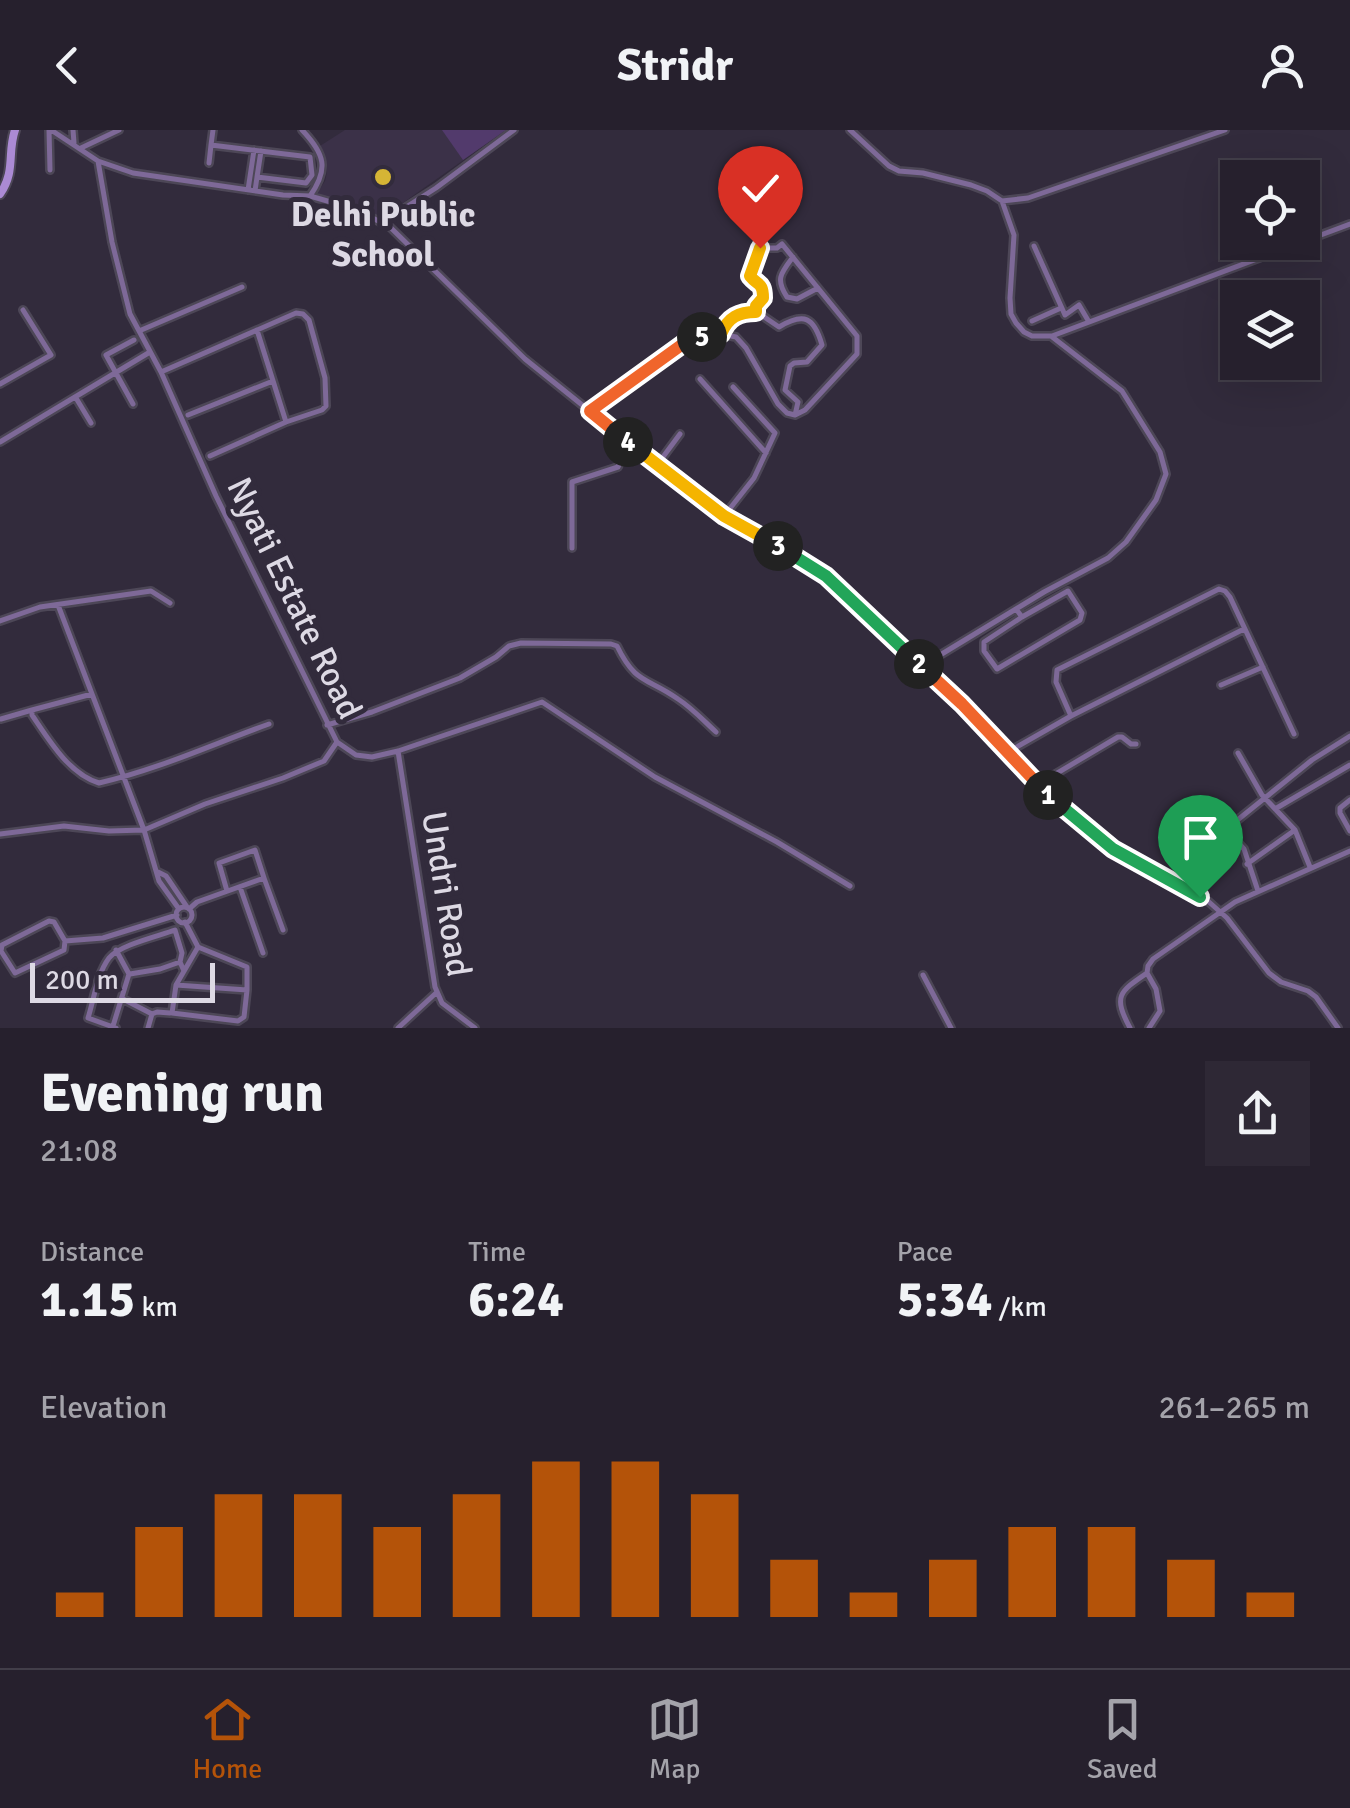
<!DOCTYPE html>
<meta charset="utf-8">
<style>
:root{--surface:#26202d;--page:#2e2835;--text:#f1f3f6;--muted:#a4a3aa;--line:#423e49;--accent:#b45309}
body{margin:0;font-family:Signika,sans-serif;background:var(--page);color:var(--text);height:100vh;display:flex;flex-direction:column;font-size:38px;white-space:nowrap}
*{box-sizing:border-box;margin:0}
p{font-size:32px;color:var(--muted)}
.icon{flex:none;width:55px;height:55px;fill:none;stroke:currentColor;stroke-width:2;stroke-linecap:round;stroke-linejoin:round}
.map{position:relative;height:898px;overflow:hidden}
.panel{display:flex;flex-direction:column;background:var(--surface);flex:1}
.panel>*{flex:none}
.buttons{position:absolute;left:1220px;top:30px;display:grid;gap:20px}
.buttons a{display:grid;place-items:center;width:100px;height:100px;border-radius:0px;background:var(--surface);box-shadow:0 10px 40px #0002,0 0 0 2px var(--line);font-size:50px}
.scale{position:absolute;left:30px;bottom:25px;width:185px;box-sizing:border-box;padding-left:10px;border:5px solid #ddd9e4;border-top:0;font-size:28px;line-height:35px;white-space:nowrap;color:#ddd9e4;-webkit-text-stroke:8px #322b3c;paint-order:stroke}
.pin{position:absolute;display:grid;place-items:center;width:85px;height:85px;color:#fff;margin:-102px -42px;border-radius:50% 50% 50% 0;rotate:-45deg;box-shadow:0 0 10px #0007}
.pin .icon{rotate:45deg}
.km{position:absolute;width:50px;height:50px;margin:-25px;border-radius:50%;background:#222;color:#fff;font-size:28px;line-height:50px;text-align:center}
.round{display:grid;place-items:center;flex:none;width:105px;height:105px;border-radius:0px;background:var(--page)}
.headline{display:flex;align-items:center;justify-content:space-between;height:170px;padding:0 40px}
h1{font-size:55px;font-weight:700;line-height:75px}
.metrics{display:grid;grid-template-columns:repeat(3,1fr);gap:15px;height:170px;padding:10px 40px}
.metrics div{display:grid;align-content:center}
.metrics b{font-size:50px;font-weight:700}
.metrics small{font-size:28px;font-weight:400}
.metrics p{font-size:28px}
.chart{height:280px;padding:20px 40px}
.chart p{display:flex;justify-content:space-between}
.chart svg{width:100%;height:180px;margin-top:10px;stroke:var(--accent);stroke-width:6}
header{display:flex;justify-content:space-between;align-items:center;height:130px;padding:0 40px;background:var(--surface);font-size:45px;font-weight:700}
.menu{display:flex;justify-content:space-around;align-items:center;height:140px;border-top:2px solid var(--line);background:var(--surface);font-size:28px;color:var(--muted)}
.menu a{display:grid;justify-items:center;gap:5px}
.menu .on{color:var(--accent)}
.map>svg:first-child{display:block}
.built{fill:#3b3148}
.green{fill:#523a6c}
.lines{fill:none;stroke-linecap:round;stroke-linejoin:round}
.minor-casing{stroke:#4d4757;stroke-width:10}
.secondary-casing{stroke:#4d4757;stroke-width:12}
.minor{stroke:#7e6998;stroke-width:5}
.secondary{stroke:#ab8ad4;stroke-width:8}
.split-1-casing{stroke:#fff;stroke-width:20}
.split-2-casing{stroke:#fff;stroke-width:20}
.split-3-casing{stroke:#fff;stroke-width:20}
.split-4-casing{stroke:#fff;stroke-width:20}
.split-5-casing{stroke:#fff;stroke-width:20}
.split-6-casing{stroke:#fff;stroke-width:20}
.split-1{stroke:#22a559;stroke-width:12}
.split-2{stroke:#f0652b;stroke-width:12}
.split-3{stroke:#22a559;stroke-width:12}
.split-4{stroke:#f5b400;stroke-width:12}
.split-5{stroke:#f0652b;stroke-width:12}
.split-6{stroke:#f5b400;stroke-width:12}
.poi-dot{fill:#d5b535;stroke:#322b3c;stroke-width:4}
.labels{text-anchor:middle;stroke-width:10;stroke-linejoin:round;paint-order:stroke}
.poi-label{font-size:35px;font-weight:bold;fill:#ddd9e4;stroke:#322b3c}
.street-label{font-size:35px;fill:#ddd9e4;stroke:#322b3c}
</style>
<header><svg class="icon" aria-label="back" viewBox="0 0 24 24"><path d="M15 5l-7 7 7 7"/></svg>Stridr<svg class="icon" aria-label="person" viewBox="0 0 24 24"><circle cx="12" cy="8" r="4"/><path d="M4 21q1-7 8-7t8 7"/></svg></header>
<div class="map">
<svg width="1350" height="898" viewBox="0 0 1350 898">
<rect width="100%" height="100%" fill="#322b3c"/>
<path class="built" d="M345,0H506L380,89L355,75L316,65L325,51L327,42L320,16Z"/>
<path class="green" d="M442,0H506L463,30Z"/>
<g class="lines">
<g class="minor-casing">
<path id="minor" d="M49,0L50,40
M51,0L98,31L133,43L283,65L310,66L355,79L390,97L525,229L658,336L724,386L754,401L826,446L962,574L1037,655L1074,688L1113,719L1209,772L1227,788L1269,843L1281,852L1308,861L1316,867L1338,898
M73,0L74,13
M213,0L211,15L310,27L312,45L306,53L257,47L255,61
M302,0C325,24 329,39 310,66
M850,0L889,36L899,41L923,43L971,55L987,61L1002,71L1014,105L1010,168L1011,184L1016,193L1024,202L1032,206H1051L1122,261L1160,322L1166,344L1156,370L1126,412L1108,428L1044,462L922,536
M81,18L119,0
M98,31L112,112L130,184L161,242L216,366L337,612L356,625L372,627L398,621L542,572L655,647L777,712L850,756
M209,33L211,15
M257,47L261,21
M248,60L254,20
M1002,71L1028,68L1225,0
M381,93L436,58L514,0
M1302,112L1350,94
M1034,116L1065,185L1079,175L1089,192
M793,127C781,143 775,149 787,167L797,169L818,158
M1032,191L1061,178
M257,200L286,292
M139,201L242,157
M721,204C728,187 739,182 757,182
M1052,206L1302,112
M161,242L296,183L303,184L309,190L325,248L326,276L322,280L286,292L210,326
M700,249L766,323
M0,254L51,225L23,180
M76,268L91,293
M133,274L106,225L134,210
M590,281L687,211L721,204L736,207L746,218L778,274L787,283L795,285L805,280L857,224V206L782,114L777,118H760L751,145C758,156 763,151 763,168L756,176L757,182L779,197C804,182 814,187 822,215L807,232L794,233L790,236L785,260L798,272L795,285
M188,285L273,251
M0,312L150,222
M657,335L680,304
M724,386L754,348L775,303L733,257
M572,418V352L618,337L628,312
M58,475L144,700L159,751L179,779
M1016,479L1022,487L1068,461L1082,483L1080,490L997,539L984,521V512L1022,487
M0,491L40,477L151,461L170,473
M1221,555L1263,537
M92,564L32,580V585C49,610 69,644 99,653C157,640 213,614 269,594
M1071,586L1056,552L1057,540L1219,459L1225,461L1230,467L1294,604
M1,589L32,580
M327,595L372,582L460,548L496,527L509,516L521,513L611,514L617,516C636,555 647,547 678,569C692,578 704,591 716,602
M398,621L435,857L442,873L475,898
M1008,622L1071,586L1244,499
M1238,623L1262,665L1295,700L1310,737
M1037,655L1118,607H1122L1131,614H1136
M1350,670L1340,678V683L1350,701
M1275,679L1350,635
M0,704L64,696L109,701L144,700L205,674L283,648L324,631L337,612
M1247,734L1295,700
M158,742L166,746L187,777
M240,757L263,823
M227,761L219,733L255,720L264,748
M1258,761L1244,719L1234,708L1235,692L1312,630L1350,606
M176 785a8 8 0 1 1 16 0a8 8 0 1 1-16 0Z
M189,779L197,772L264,748L283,800
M49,791L54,792L65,811L64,820L15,843L1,821L2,815Z
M65,811L103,808L177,785
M198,817L176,855L172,883L238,891L244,887L247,860
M1147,843L1156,859L1160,881L1149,898
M130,844L160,839L180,832L184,841
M923,845L951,898
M176,855L247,860V837L198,817L185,792
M123,869L152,884L157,882L170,883
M113,896L129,844L116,820
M116,898L88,888C94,869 97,844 109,828C119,815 159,806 175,800L182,823L180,832
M148,898L152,884
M398,898L436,863
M1130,898C1113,866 1119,862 1147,843L1148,836L1153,829L1235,772L1350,721"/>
</g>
<g class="secondary-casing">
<path id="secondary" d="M0,64C16,41 7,23 15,0"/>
</g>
<use href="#minor" class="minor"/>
<use href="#secondary" class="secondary"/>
</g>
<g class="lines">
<g class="split-1-casing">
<path id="split-1" d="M1048,665L1113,719L1200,767"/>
</g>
<g class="split-2-casing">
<path id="split-2" d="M919,534L962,574L1048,665"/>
</g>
<g class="split-3-casing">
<path id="split-3" d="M778,416L826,446L919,534"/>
</g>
<g class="split-4-casing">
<path id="split-4" d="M628,312L724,386L778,416"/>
</g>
<g class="split-5-casing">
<path id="split-5" d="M628,312L590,281L687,211L702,207"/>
</g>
<g class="split-6-casing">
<path id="split-6" d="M702,207L721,204C728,187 739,182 756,182V176L763,168C763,152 758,156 750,146L760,118"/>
</g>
<use href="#split-1" class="split-1"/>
<use href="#split-2" class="split-2"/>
<use href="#split-3" class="split-3"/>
<use href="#split-4" class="split-4"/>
<use href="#split-5" class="split-5"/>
<use href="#split-6" class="split-6"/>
</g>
<circle class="poi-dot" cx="383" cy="47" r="10"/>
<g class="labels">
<g class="poi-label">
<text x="383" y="96">Delhi Public<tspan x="383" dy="40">School</tspan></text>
</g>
<g class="street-label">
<text transform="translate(295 468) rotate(64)" y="12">Nyati Estate Road</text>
<text transform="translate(447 764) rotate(81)" y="12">Undri Road</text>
</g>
</g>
</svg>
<div class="buttons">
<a><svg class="icon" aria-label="locate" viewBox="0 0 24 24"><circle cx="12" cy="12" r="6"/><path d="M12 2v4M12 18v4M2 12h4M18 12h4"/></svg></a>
<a><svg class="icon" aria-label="layers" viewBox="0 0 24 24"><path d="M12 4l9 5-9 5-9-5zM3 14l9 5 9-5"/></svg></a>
</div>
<div class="scale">200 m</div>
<div class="pin" style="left:1200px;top:767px;background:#1e9e55"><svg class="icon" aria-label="arrive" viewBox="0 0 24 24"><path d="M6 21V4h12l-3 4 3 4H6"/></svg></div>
<div class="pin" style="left:760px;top:118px;background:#d93025"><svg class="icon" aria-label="check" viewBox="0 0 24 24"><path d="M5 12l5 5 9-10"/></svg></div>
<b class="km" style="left:1048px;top:665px">1</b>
<b class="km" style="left:919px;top:534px">2</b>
<b class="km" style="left:778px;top:416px">3</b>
<b class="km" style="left:628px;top:312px">4</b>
<b class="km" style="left:702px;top:207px">5</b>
</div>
<section class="panel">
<div class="headline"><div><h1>Evening run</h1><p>21:08</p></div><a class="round"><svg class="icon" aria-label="share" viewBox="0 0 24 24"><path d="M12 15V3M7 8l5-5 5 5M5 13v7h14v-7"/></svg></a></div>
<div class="metrics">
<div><p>Distance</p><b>1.15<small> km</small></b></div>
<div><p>Time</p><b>6:24</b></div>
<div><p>Pace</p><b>5:34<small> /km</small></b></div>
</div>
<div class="chart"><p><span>Elevation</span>261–265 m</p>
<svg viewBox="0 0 160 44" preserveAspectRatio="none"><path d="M5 44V38M15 44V22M25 44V14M35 44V14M45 44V22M55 44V14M65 44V6M75 44V6M85 44V14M95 44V30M105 44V38M115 44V30M125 44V22M135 44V22M145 44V30M155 44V38"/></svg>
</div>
</section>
<nav class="menu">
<a class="on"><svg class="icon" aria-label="home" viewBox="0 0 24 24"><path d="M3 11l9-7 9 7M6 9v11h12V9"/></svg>Home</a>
<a><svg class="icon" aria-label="map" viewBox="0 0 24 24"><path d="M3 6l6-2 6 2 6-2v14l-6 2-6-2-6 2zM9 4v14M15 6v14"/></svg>Map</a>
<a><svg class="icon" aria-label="saved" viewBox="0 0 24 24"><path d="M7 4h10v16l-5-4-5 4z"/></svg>Saved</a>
</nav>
